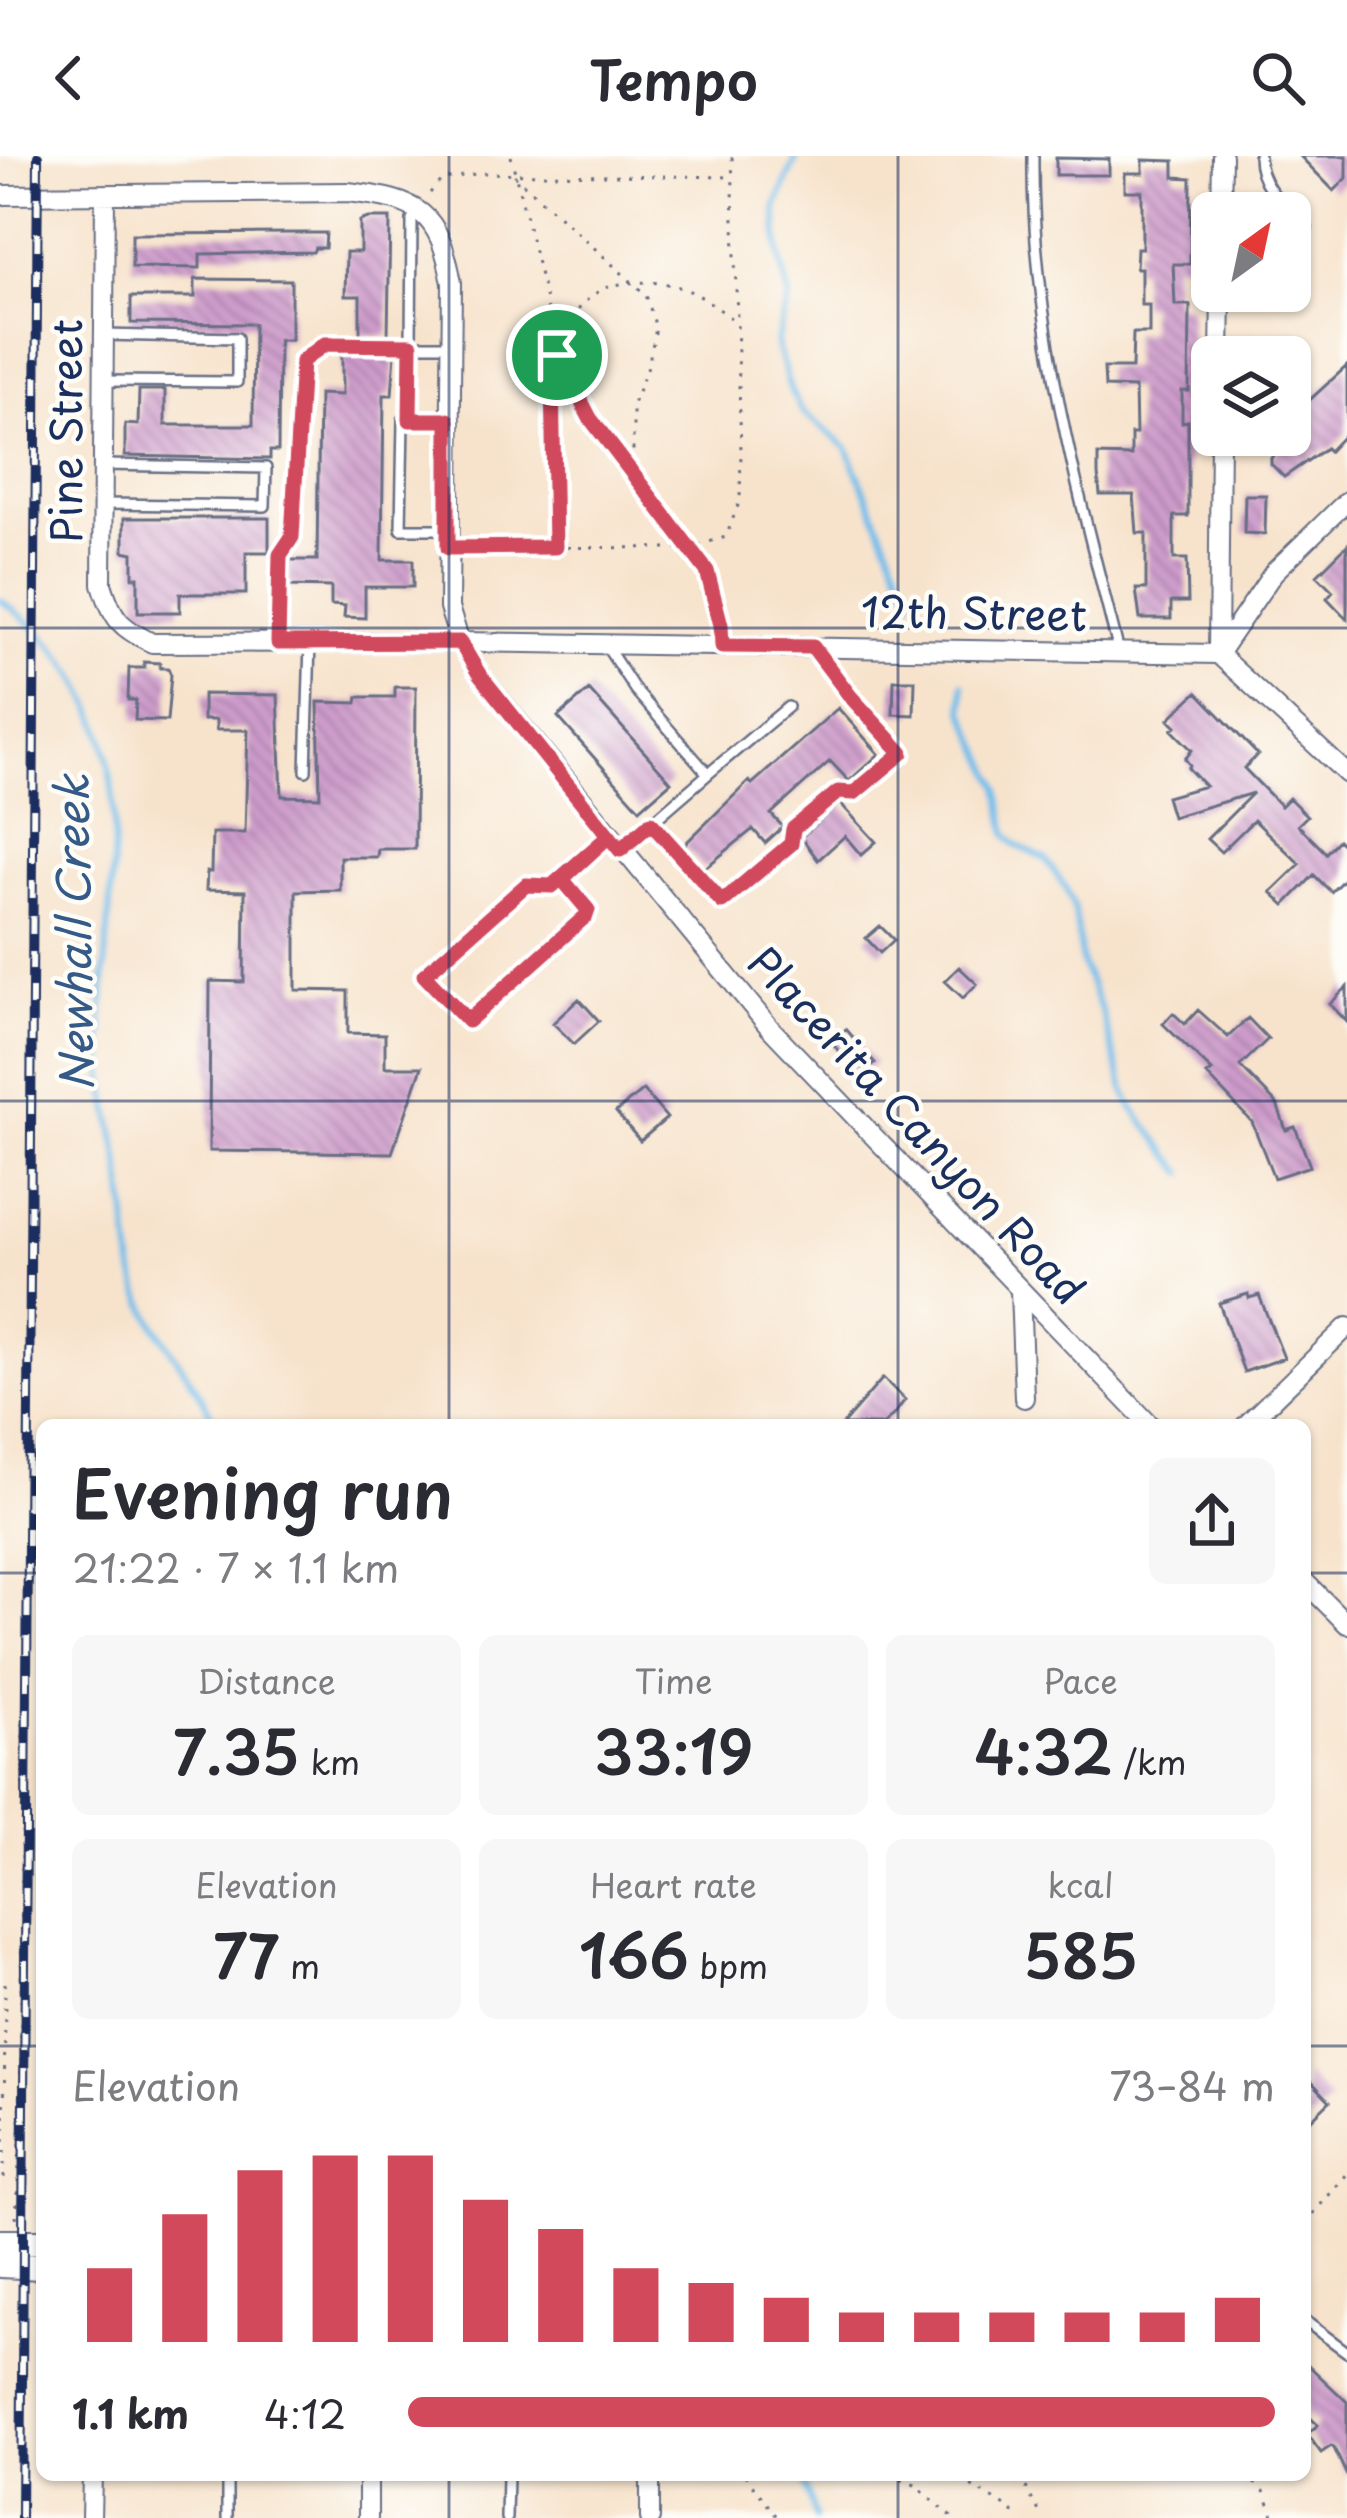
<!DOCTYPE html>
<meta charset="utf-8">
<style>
:root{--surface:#fff;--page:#f7f7f7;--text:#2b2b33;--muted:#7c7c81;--accent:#d1495b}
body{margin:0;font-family:"Playpen Sans",sans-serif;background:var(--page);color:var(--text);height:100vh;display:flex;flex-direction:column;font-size:45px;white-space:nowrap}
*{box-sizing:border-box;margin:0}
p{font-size:39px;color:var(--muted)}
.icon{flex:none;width:66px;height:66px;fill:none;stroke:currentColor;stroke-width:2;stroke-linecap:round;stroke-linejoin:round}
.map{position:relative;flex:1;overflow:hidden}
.side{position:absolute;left:36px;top:1263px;width:1275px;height:1062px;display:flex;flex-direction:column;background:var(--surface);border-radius:18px;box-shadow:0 3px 9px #0004}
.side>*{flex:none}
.needle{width:78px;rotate:33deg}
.buttons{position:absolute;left:1191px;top:36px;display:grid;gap:24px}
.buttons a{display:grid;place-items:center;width:120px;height:120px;border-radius:18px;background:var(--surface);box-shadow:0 3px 9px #0004;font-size:60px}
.pin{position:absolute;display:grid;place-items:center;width:102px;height:102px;color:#fff;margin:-51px;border:6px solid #fff;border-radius:50%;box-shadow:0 3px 12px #0007}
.round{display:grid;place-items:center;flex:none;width:126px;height:126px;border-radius:18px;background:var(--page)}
.summary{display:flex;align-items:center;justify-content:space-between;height:204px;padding:0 36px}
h1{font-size:66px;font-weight:600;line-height:90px}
.figures{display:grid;grid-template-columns:repeat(3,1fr);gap:18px;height:204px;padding:12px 36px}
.figures div{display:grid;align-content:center;border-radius:18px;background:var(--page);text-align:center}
.figures b{font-size:60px;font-weight:600}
.figures small{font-size:33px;font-weight:400}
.figures p{font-size:33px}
.chart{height:336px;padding:24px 36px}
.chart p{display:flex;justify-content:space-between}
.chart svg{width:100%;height:216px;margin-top:12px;stroke:var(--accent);stroke-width:6}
ul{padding:0 36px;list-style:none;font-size:39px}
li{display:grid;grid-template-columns:192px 144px 1fr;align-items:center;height:90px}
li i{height:30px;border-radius:15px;background:var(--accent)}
header{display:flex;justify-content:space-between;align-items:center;height:156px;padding:0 36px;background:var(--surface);font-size:54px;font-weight:600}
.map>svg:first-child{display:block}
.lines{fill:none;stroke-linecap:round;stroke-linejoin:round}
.stream{stroke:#71beeb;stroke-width:6}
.building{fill:url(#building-back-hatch)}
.service-casing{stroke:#686e84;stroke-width:14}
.minor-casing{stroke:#686e84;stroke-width:22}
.tertiary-casing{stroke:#686e84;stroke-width:28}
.path{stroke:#686e84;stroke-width:3;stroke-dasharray:3 9;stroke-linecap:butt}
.service{stroke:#fff;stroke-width:9}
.minor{stroke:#fff;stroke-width:18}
.tertiary{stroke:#fff;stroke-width:24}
.rail-casing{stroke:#1b2f5e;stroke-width:10}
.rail{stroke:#fdfcf7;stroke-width:6;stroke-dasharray:18;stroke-linecap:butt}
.route-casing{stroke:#fff;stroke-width:24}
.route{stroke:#d1495b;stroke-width:15}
.grid{fill:none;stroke:#1b2f5e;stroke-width:3;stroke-opacity:0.55}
.labels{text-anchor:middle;stroke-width:9;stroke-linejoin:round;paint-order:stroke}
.street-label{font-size:42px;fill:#1b2f5e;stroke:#fdfcf7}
.water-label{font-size:45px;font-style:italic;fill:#355a88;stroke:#fdfcf7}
</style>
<header><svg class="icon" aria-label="back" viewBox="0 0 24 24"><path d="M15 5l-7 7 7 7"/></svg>Tempo<svg class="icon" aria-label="search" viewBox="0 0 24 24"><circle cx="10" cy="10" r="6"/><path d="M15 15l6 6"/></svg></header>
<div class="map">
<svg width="1347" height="2362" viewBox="0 0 1347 2362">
<defs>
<pattern id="building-back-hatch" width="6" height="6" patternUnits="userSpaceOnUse" patternTransform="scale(3)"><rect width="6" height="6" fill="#ce9bcb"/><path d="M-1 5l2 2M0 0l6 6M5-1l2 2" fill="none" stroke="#a67fa8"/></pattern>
</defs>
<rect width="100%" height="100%" fill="#fdfcf7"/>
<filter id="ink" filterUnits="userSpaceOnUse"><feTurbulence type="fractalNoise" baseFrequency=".00833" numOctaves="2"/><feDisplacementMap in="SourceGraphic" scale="24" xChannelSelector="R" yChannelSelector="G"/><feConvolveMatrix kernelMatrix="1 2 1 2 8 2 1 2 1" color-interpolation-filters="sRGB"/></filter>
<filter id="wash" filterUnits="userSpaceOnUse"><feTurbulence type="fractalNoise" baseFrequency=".004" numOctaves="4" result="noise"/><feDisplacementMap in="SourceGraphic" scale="48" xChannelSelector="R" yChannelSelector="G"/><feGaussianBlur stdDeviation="2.7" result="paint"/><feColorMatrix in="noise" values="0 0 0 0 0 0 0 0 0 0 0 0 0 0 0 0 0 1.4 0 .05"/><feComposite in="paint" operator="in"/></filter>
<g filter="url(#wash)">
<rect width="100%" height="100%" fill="#f7e3cc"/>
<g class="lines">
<path class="stream" d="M797,0L776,50L779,95L789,141L776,187L791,236L802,255L847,292L911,443
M0,444C172,563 96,729 103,899C104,935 114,971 120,1007C127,1043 127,1080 134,1116C146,1175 194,1214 215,1269
M963,528L964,555L999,631L1007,679L1016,689L1045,703L1066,732L1074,752L1082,808L1101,854L1124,933L1132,951L1184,1017
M802,2319L815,2362"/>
</g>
<g id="blocks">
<path class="building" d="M1300,0H1347V22L1334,35Z
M1056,2L1109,3V19H1056Z
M1143,4L1174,5V21L1191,22L1190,108H1173L1175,149H1190L1189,235H1182V266L1188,265V360H1174V403H1187L1188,446H1171V463H1140L1136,433H1146V377H1137L1134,339H1100L1098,319V299L1131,300V278H1136L1135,232L1105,231L1104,212H1132L1133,177H1149V149H1141V112H1136L1137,92H1142V35H1125V17H1143Z
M368,62H390L388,180L360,179V140H345L346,96H360V65Z
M303,77H326L325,92H315L313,96L200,98V112L132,111V78Z
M195,123L291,124V184H279L278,295H270V303L125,300V268L138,269L139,234H165V269H253L254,168L131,167V141H195Z
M342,197L395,198L392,239H384L382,404H413V431H365V462L344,461L345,450L331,449V431L289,430L290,404H317L319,238L342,239Z
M1347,210V276L1329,295L1326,292L1284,321L1271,308V302L1281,292L1268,279H1290V262Z
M1245,339H1266L1265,378L1244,377Z
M124,362H269V396H246V438H180V456H138V421H133V397L124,395Z
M1347,389V463L1327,442L1333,435L1317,419Z
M144,506L160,507V512H168L171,519L167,565L135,564L136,544H128L129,512H144Z
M894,524H915L914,559L893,558Z
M395,531H416L415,693H378L377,701H340V734L296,735V834L348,835V877L385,878V911H422L392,997L209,995L210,825L244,826L245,735L206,734L207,716H211L212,677H245L248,574H216V564H203V538L278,539L282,640L320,641L318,546L357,547L358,541H395Z
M589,534L671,626L640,653L558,561Z
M1197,536L1258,599L1244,612L1281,650L1289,642L1307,660L1298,669L1326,697L1338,684L1347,693V720L1331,736L1314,719L1285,749L1271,736L1300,708L1254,664L1221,696L1207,683L1253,637L1172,661L1166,641L1205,630L1188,612L1190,609L1185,603L1192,594L1172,574L1176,570L1169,563Z
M838,552L879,598L849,625L830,605L771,658L783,671L765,687L753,673L704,713L684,691L686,687L749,625L752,628Z
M840,647L876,686L861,699L845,680L818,704L801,681Z
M880,770L894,784L880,797L866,782Z
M959,811L977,828L963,842L945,825Z
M1347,831V866L1330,848Z
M579,843L599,865L574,888L553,867Z
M1198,854L1228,881L1248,862L1268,883L1240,910L1277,948L1286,974L1295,971L1310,1010L1274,1022L1252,966L1207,919L1212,915L1163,868L1173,857L1185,868Z
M846,873L875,907L860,920L831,886Z
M643,934L667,962L640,985L616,956Z
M1248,1138L1249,1142L1259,1139L1284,1202L1244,1216L1219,1147Z
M883,1222L905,1244L895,1257L883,1269H842Z
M1305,1919L1330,1945L1305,1969Z
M1305,2206L1347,2246V2320L1334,2292L1331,2290L1321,2297L1307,2278L1318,2269L1305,2257Z"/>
</g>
</g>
<g filter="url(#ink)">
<use href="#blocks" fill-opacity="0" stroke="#686e84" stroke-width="3"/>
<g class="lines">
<g class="service-casing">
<path id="service" d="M1033,0C1031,169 1078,334 1119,496
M1259,0C1259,31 1286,51 1307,72
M417,52L412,64L411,189H451
M104,225L237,226V182L104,179
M103,348L265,350L266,312L103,309
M448,373H401L403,264H448
M277,487L281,399L292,381L301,205L325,188L411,189L410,264
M605,488L635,534L708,618L788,551
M306,615L310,487
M651,667L721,746L792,689L793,673L839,636L853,637L902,597L850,540L814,492
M620,694L708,618
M562,723L588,754L586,761L472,864H465L426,822V816L526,729L552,730L609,680
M1305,2165L1347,2196
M227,2362V2319
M506,2362L507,2319"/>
</g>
<g class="minor-casing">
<path id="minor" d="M0,39L348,36C419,44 439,55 452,127L449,452L460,486L479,518L770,872L1150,1269
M105,39L102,428C113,464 120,471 152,487L460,486L1218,498
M1221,57L1222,0
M1220,201L1221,135
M1218,498L1220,279
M1218,498L1274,416L1347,345
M1218,498L1347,618
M1020,1134L1024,1242
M1246,1269L1347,1171
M1305,1426L1347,1468
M368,2319V2362
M91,2362L92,2319
M650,2362V2319"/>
</g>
<g class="tertiary-casing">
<path id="tertiary" d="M0,2086H42
M0,2109L42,2111"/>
</g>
<path class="path" d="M511,0L546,145L548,168L564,216L590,262L707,415L721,470
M514,19L646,139L656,172L648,210L633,248V317
M430,37L442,23L482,17L731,21
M555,389C557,320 524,135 628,127C679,123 698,136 737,167
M471,391L688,392L726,381L740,344L741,295L732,0
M4,2022L5,1820
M16,2062L20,1991L23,1560
M1305,2067L1347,2018
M745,2319L778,2362
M890,2319L915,2329L953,2362
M950,2319L1000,2346L1020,2362
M1025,2319L1027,2335L1043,2362
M1245,2319L1264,2335L1274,2362"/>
<use href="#service" class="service"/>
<use href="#minor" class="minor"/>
<use href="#tertiary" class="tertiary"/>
<g class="rail-casing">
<path id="rail" d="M21,2362L38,0"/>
</g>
<use href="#rail" class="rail"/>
</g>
</g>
<g class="lines" filter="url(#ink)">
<g class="route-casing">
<path id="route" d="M557,199L552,222L555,391L448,392V264H410L411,189L325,188L302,205L292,381L280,399L278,487L460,486L479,518L609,680L562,723L588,754L586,760L468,865L424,819L526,729L552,730L609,680L620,694L651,667L722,746L791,688L793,673L838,636L854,637L902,597L850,540L813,491L722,490L721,469L707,415L590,262L557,199"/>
</g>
<use href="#route" class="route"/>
</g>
<path class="grid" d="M449,0V1269M898,0V1269M0,472H1347M0,945H1347M0,1417H42M1305,1417H1347M0,1890H42M1305,1890H1347M449,2319V2362M898,2319V2362"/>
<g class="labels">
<g class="street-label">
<text transform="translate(67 275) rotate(-90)" y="15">Pine Street</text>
<text transform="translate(974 458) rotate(1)" y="15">12th Street</text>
<text transform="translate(916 970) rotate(47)" y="15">Placerita Canyon Road</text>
</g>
<g class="water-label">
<text transform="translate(75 777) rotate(-91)" y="16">Newhall Creek</text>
</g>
</g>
</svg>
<div class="buttons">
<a><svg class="needle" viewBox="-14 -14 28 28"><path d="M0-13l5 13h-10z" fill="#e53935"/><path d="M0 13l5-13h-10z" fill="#7c7c81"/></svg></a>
<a><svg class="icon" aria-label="layers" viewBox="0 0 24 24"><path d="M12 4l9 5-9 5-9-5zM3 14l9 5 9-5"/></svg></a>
</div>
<div class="pin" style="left:557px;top:199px;background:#1e9e55"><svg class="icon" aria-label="arrive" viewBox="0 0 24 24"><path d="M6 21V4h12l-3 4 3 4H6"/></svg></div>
<section class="side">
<div class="summary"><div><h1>Evening run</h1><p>21:22 · 7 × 1.1 km</p></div><a class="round"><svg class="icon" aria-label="share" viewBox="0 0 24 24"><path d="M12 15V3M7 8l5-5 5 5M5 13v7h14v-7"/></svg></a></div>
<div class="figures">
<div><p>Distance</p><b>7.35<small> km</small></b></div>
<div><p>Time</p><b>33:19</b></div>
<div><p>Pace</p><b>4:32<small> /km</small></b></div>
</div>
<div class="figures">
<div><p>Elevation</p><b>77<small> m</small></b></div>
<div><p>Heart rate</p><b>166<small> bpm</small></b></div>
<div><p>kcal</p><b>585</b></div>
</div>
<div class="chart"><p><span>Elevation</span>73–84 m</p>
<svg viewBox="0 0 160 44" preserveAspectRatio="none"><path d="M5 44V29M15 44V18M25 44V9M35 44V6M45 44V6M55 44V15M65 44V21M75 44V29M85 44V32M95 44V35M105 44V38M115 44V38M125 44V38M135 44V38M145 44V38M155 44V35"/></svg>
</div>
<ul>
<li><b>1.1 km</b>4:12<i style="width:100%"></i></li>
</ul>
</section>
</div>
